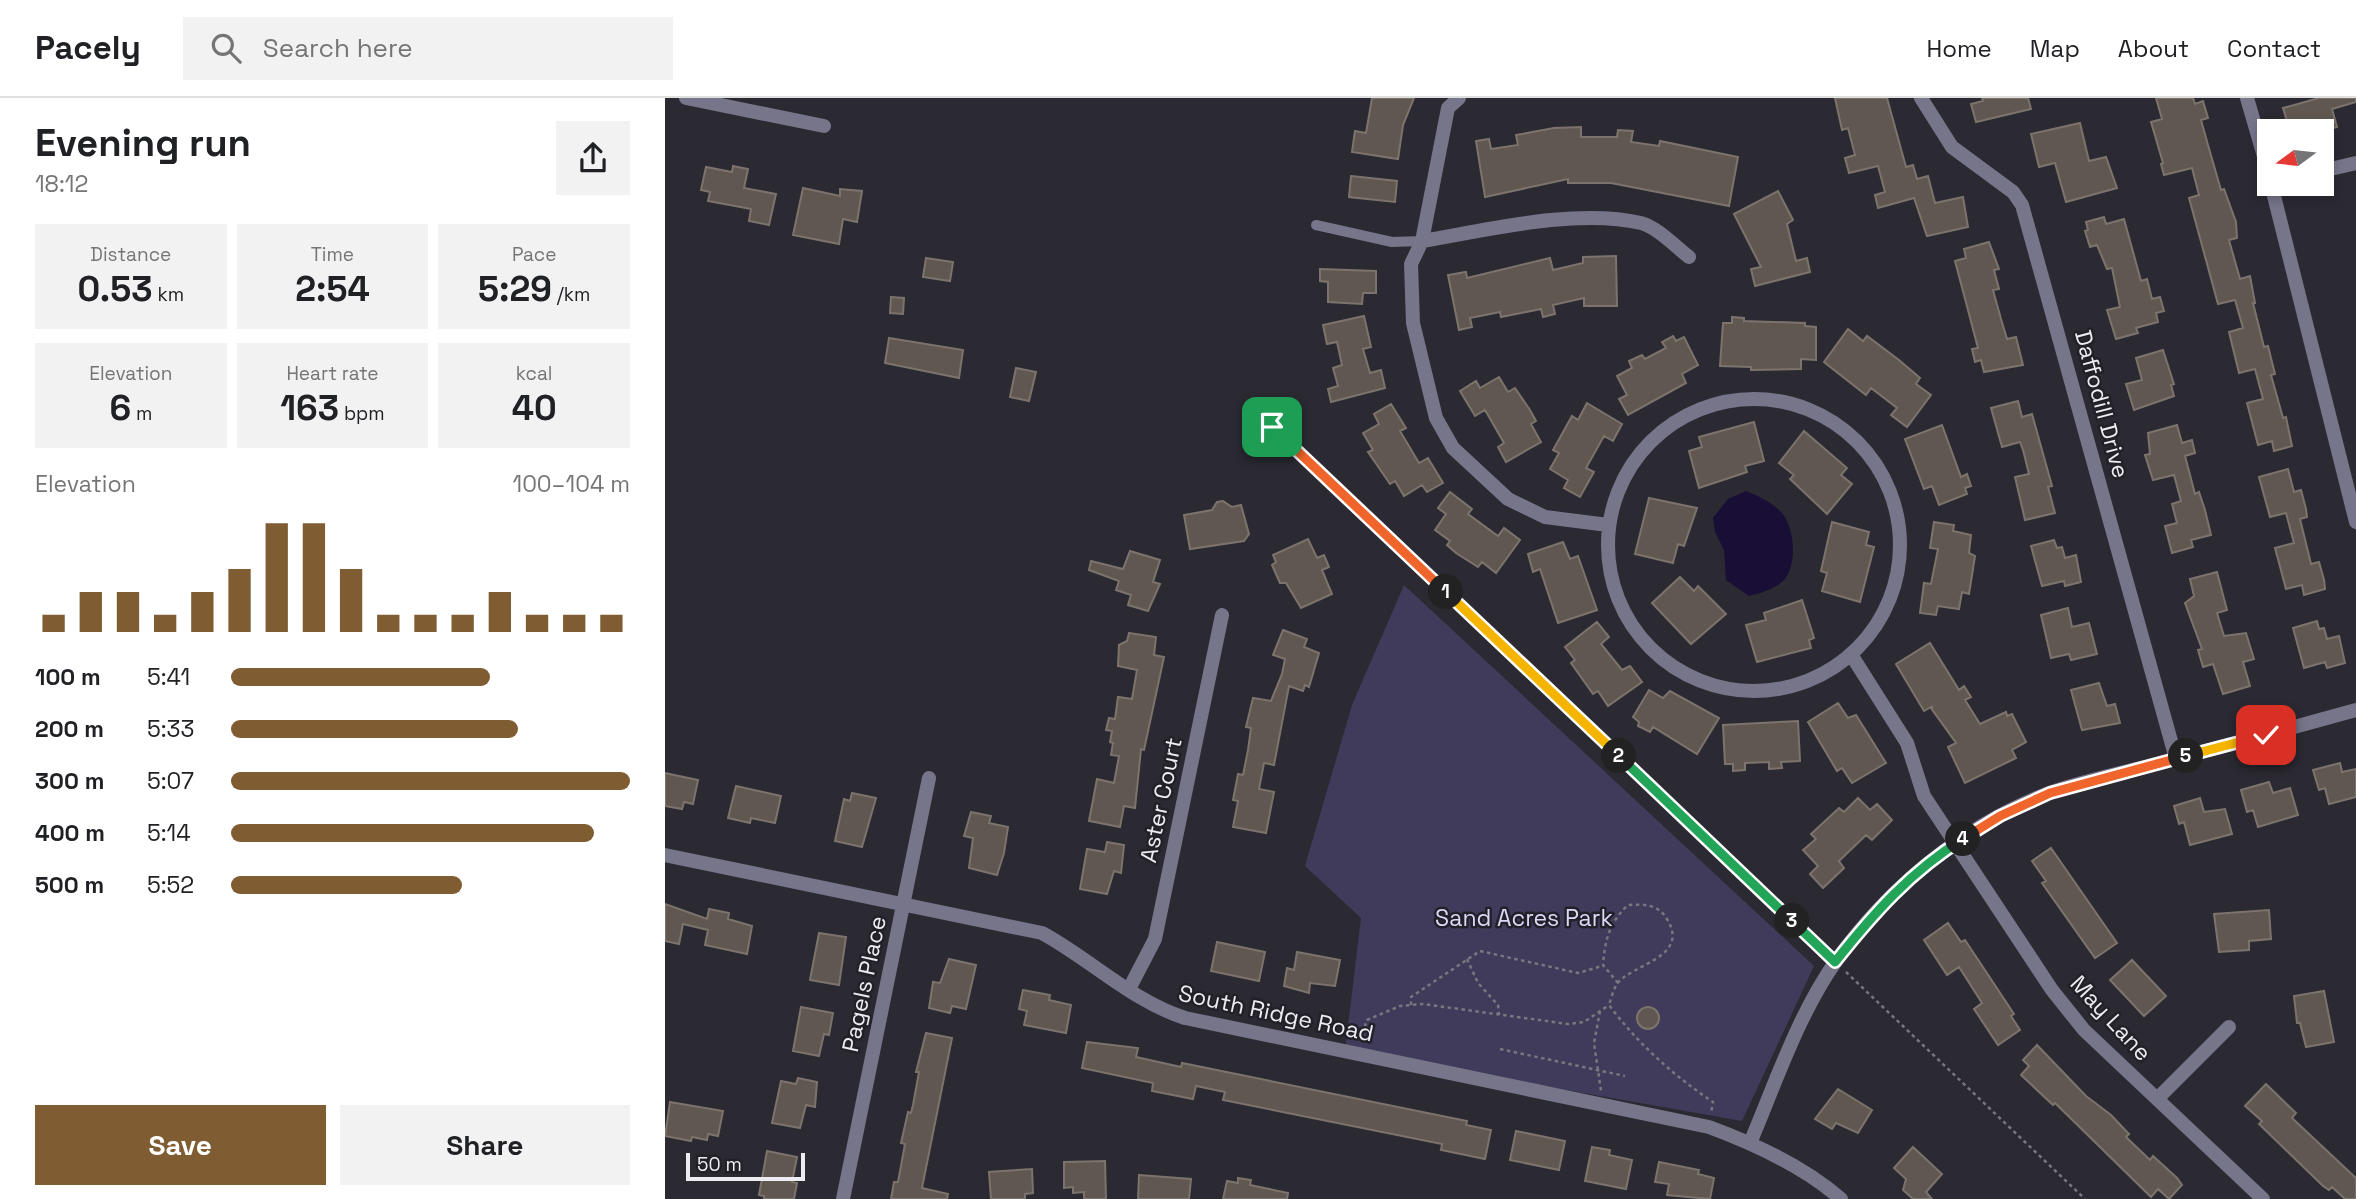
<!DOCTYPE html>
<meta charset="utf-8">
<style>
:root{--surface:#fff;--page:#f2f2f2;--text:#202124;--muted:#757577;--line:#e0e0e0;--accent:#805c33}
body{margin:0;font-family:"Space Grotesk",sans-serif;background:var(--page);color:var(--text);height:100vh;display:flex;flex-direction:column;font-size:26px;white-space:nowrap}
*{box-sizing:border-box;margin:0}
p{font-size:23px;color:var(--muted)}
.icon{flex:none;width:38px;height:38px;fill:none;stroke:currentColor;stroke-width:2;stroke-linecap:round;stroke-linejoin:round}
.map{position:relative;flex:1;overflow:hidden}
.sheet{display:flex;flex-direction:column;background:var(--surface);width:665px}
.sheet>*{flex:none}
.needle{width:46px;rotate:255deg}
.fabs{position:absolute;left:1592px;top:21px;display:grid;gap:14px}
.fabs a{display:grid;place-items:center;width:77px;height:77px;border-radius:0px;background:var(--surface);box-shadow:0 4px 10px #0003;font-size:35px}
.scale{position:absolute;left:21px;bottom:18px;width:119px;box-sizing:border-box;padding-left:7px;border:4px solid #edecf2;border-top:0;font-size:19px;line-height:24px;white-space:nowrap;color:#edecf2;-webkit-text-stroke:5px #222129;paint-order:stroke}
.pin{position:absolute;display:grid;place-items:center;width:60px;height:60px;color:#fff;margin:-30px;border-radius:14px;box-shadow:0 4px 10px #0006}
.km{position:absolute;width:35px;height:35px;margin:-18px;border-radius:50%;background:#222;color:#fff;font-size:19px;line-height:35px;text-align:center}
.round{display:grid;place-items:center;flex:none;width:74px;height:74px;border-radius:0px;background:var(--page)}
.overview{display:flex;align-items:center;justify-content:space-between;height:119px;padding:0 35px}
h1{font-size:38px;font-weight:800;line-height:52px}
.figures{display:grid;grid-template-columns:repeat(3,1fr);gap:10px;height:119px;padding:7px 35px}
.figures div{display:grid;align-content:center;border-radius:0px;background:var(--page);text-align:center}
.figures b{font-size:35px;font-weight:800}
.figures small{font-size:19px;font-weight:400}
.figures p{font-size:19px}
.chart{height:196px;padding:14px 35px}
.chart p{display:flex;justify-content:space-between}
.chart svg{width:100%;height:126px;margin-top:7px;stroke:var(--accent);stroke-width:6}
.cta{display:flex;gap:14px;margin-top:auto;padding:14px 35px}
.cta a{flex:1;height:80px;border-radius:0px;background:var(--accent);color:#fff;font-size:28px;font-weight:800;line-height:80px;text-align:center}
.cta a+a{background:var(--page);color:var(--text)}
ul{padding:0 35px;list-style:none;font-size:23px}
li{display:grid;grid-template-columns:112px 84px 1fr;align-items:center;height:52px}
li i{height:18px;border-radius:9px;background:var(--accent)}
header{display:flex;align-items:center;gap:42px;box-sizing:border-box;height:98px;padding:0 35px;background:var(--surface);border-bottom:2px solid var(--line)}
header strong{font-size:33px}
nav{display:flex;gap:38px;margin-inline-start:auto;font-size:24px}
.search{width:490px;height:63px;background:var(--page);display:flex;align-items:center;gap:18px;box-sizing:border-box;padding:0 24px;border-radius:0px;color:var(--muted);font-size:26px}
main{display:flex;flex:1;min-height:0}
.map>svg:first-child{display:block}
.green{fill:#403b5b}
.water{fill:#180e36}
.building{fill:#5f5750;stroke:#7c746c;stroke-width:2}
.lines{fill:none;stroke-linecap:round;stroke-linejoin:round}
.path{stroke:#78777f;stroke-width:2.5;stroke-dasharray:3.5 3.5;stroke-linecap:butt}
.service{stroke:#77758a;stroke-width:10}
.minor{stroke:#77758a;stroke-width:14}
.split-1-casing{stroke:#fff;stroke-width:14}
.split-2-casing{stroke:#fff;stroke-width:14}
.split-3-casing{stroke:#fff;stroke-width:14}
.split-4-casing{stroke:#fff;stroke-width:14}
.split-5-casing{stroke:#fff;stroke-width:14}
.split-6-casing{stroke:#fff;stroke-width:14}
.split-1{stroke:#f0652b;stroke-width:9}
.split-2{stroke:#f5b400;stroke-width:9}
.split-3{stroke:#22a559;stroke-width:9}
.split-4{stroke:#22a559;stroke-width:9}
.split-5{stroke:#f0652b;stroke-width:9}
.split-6{stroke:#f5b400;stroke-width:9}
.labels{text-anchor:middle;stroke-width:5;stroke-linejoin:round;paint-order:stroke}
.street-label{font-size:23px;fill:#edecf2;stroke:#222129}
.park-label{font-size:23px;fill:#dcd9f8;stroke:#222129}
</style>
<header>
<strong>Pacely</strong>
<div class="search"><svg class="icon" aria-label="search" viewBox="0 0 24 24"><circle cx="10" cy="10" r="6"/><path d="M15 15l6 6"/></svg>Search here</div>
<nav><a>Home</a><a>Map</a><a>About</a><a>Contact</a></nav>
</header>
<main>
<section class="sheet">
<div class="overview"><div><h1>Evening run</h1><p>18:12</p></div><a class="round"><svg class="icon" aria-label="share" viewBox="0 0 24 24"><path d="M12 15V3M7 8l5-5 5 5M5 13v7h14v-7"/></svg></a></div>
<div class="figures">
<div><p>Distance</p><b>0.53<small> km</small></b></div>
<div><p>Time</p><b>2:54</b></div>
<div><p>Pace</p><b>5:29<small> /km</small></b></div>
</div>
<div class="figures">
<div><p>Elevation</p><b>6<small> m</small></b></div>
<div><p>Heart rate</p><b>163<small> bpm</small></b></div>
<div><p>kcal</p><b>40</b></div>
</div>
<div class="chart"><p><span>Elevation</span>100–104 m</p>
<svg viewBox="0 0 160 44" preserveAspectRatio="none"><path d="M5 44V38M15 44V30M25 44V30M35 44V38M45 44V30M55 44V22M65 44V6M75 44V6M85 44V22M95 44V38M105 44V38M115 44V38M125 44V30M135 44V38M145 44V38M155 44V38"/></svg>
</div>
<ul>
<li><b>100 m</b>5:41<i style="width:65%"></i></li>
<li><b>200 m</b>5:33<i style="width:72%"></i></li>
<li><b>300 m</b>5:07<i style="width:100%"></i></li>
<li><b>400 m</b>5:14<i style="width:91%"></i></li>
<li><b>500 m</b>5:52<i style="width:58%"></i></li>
</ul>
<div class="cta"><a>Save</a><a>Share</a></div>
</section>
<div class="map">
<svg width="1691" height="1101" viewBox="0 0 1691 1101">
<rect width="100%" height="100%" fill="#2b2a33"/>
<path class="green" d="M739,487L1149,868L1077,1023L680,953L696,820L640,768L687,607Z"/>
<path class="water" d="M1081,393C1093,398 1104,403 1114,412C1130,426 1133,466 1119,482C1110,491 1096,495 1084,498L1061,482L1059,452L1050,434L1048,420L1063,401Z"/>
<path class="building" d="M707,0H749L738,27L733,61L687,54L690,33L701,35Z
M1170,0H1222L1241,69L1248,67L1252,81L1263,78L1270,105L1298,99L1303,129L1262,138L1249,100L1213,110L1210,97L1220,94L1213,68L1184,75L1180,60L1190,57L1183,30L1177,32Z
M1317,0H1363L1366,11L1311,24L1306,6L1318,3Z
M1491,0H1528L1530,6L1538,3L1543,20L1536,22L1543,47L1556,92L1559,91L1571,124L1572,140L1564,142L1575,181L1585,178L1590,205H1588L1599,249L1603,248L1610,276L1606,277L1618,320L1621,319L1627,348L1609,353L1607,343L1593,347L1582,305L1598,301L1590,271L1574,275L1564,234L1578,230L1570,202L1553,206L1524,100L1534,97L1527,70L1499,77L1496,66L1498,65L1486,24L1497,21Z
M1654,0H1691V4L1667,11L1672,29L1657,33H1637L1635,27L1624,30L1618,10Z
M1415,25L1424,63L1441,59L1452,90L1401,104L1390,65L1374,69L1366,36Z
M916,29V39H952L953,32L968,33L966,44L994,48L995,43L1073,59L1064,108L946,85H903V81L820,99L811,43L824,41L826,51L853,47L851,37L889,30Z
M68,68L83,71L79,90L111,96L104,127L84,123L86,111L43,103L45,94L36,92L41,69L67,74Z
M686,78L732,83L730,104L684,99Z
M138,90L175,98V91L197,93L192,124L178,121L174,146L128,137Z
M1113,93L1128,122L1122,126L1131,163L1142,160L1145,174L1090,188L1086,171L1096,169L1069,116Z
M1439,119L1441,126L1459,121L1476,183L1482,181L1487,201L1495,199L1499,213L1491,215L1493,224L1471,230L1473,235L1451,241L1442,212L1455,209L1447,170L1442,171L1432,147L1425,149L1420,133L1423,132L1421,124Z
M1324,144L1334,171L1329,172L1334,191L1328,192L1336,221L1342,241L1351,239L1358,267L1319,274L1316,262L1310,264L1307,251L1313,250L1290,163L1301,160L1299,151Z
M951,158L952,208H919V200L888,207L890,216L878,219L876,211L836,219L835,214L805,220L807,229L794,232L783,177L801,174L802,180L885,160L888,172L918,165V159Z
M261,160L288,164L285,183L258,179Z
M655,171L711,173V195H698L697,206L663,204V184L655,183Z
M226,199L239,200L238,216L225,215Z
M699,218L706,249L698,251L705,275L716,272L720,290L666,304L663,291L673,288L668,270L677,267L672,244L662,246L658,227Z
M1067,219L1079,220V223L1140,225V228L1151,229V262L1136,261V271L1086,272V269L1055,268L1058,225H1067Z
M1183,231L1198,243L1202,238L1234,262L1255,280L1251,286L1266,297L1242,329L1226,317L1232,310L1206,290L1201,297L1159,264Z
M1008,238L1011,243L1019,239L1033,267L1017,276L1021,285L963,317L954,301L962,297L952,278L967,270L964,263L977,257L980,261L1001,250L997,244Z
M224,240L298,252L294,280L220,265Z
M1498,252L1509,286L1506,287L1509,298L1469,312L1461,286L1477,282L1471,260Z
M351,270L371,274L364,303L345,299Z
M834,279L843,294L850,290L865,312L871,323L866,326L876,344L841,364L833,349L839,345L820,312L810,318L795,293L811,283L815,290Z
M1353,303L1357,319L1367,316L1387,388L1383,389L1390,415L1360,422L1350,379L1364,376L1358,352L1355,344L1337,349L1326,310Z
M922,305L957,326L948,343L939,338L921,370L929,374L915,399L899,390L903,382L885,371L894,355L888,352L907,318L913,322Z
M726,306L741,330L735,333L754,365L763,360L778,385L762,394L757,387L739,398L730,383L725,386L703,354L708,352L698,335L714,326L709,316Z
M1089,324L1099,363L1080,368L1082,374L1034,390L1024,353L1037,349L1034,339Z
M1277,327L1296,379L1302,376L1306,388L1300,390L1302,396L1274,407L1267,388L1259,391L1240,341Z
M1512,327L1517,345L1527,342L1530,355L1520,358L1530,396L1534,394L1540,412L1546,437L1526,442L1528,449L1507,455L1500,428L1512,425L1507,406L1516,403L1509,377L1488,382L1480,357L1485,356L1483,335Z
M1139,333L1182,370L1176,377L1187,386L1162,416L1125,381L1129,377L1114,365Z
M1623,371L1629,394L1636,392L1641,411L1642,419L1635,421L1646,466L1654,464L1659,482L1660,491L1639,497L1637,487L1621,491L1610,450L1629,445L1621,415L1605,419L1594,379Z
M785,394L807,411L803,416L833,438L839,430L855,442L831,475L817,464L813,469L791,455L782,447L785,443L770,432L781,416L773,410Z
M984,400L1032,410L1019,448L1013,446L1008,465L970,456Z
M558,403L567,409L576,407L584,436L579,443L525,451L519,417L547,412L552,404Z
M1167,424L1204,434L1201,447L1209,449L1195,504L1157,493L1162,475L1156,473Z
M1269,424L1289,427L1288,433L1306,437L1304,455L1310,458L1304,496L1297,494L1294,511L1273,508L1271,517L1255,515L1259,485L1266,486L1273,451L1265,450Z
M643,441L652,460L659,457L664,469L657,472L667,496L636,510L621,485H615L607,467L611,464L608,457Z
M1389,442L1392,450L1397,449L1400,460L1411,457L1416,484L1400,488L1399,483L1377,488L1366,448Z
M898,444L905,461L913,458L932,512L893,525L875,471L868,474L863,456Z
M465,453L495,462L488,484L495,486L483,513L463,507L466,497L451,492L454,483L424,472L426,463L458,471Z
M1552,474L1562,512L1552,515L1559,538L1581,535L1589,561L1578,564L1585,588L1558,596L1548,566L1538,569L1533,552L1537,551L1520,505L1529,498L1525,481Z
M1015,479L1029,493L1033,488L1061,516L1026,546L987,505Z
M1137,502L1149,540L1144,542L1146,550L1092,564L1081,527L1101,522L1099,515Z
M1403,510L1407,529L1424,525L1432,556L1406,562L1404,556L1386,560L1376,517Z
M1652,523L1654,531L1659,530L1662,541L1674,538L1680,565L1662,570L1660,564L1639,570L1628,530Z
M932,524L944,539L936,546L957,572L965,568L977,584L943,608L933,593L928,596L906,565L910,562L900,549Z
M618,532L642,541L639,549L654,555L644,589L640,587L638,593L624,588L609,667L599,665L594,691L609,694L601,735L568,729L573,703L568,702L573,676L578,677L583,652L586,630L581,629L588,600L606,603L617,576L620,561L608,557Z
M464,535L491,539L489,557L499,559L479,652L476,651L470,710L459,708L455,729L424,723L432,681L449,685L454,658L446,657L448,645L445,644L447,633L441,632L444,620L450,621L453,599L467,601L472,572L453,568L454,547L462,543Z
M1265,545L1294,592L1299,588L1306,599L1300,602L1315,626L1341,614L1342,618L1347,616L1361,644L1347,652L1351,660L1300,685L1283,649L1291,645L1266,610L1268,608L1259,613L1231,566Z
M1434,585L1442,608L1450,606L1455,625L1417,632L1406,592Z
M984,592L998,600L1005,593L1054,620L1032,656L988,629L985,634L973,628L974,624L968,619Z
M1173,605L1183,620L1191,617L1221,665L1187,685L1177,670L1172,673L1143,624Z
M1133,623L1135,663L1116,664L1117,670L1104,671V664L1080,665V672L1068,673V666H1060L1058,627Z
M1675,665L1677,674L1691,671V699L1664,706L1660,690L1654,692L1648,672Z
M0,675L33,682L28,706L19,704L17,711L0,708Z
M1604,684L1608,695L1625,690L1633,717L1593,729L1588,712L1582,714L1576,692Z
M71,688L116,698L110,725L86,720L85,725L63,720Z
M187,695L211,700L197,749L170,743L179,701L185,703Z
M1193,700L1205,712L1212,706L1227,722L1207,742L1201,737L1174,763L1179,770L1158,790L1145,776L1153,768L1138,752L1151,741L1146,736L1174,710L1179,714Z
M1535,700L1539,714L1560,711L1567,736L1525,747L1519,724L1514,726L1509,708Z
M306,714L326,718L324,725L343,729L339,755L332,777L304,770L308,740L299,738Z
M442,744L459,747L456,775L449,773L442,796L415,791L422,751L440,754Z
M1386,750L1452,845L1430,860L1377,785L1381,783L1367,763Z
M0,806L42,821L44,811L64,815L63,821L87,828L82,856L40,847L43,832L18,826L14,846L0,843Z
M1604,812L1606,841L1584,843V852L1554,854L1549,816Z
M1283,825L1296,844L1300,842L1349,916L1346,918L1355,932L1333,947L1309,911L1317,905L1294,869L1282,877L1259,842Z
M154,835L181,839L174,887L145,882Z
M552,844L600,854L594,883L546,873Z
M632,854L675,862L670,888L645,885L644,895L619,888L622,870L629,872Z
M284,861L311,867L301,911L287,908L285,915L264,910L268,884L275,885Z
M1467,862L1501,898L1479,918L1445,882Z
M358,892L385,897L384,902L406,907L401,935L359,927L362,913L354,911Z
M1659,893L1669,944L1641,949L1635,925H1632L1629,898Z
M136,909L168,915L164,937L159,936L154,958L128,953Z
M972 920a11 11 0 1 1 22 0a11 11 0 1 1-22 0Z
M261,935L287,940L257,1090L283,1096L282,1101H226L229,1084H233L240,1046L236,1045L243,1014L246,1015L248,1007L254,974H251Z
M422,944L473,950L471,959L516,969L517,965L802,1023L801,1027L826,1032L820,1061L776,1052L777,1046L558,1002L560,994L531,988L528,1001L487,993L488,985L417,970Z
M1372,947L1421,998L1446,1017L1464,1036L1461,1039L1485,1062L1488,1058L1512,1080L1517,1087L1504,1101L1493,1091L1486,1099L1390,1005L1388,1007L1356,977L1364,968L1358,962Z
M133,980L152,984L150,1009L141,1007L135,1030L107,1025L116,983L131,986Z
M1601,986L1631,1015L1627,1020L1691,1080V1101H1680L1667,1089L1664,1092L1658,1088L1594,1026L1597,1023L1580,1008Z
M1173,991L1207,1012L1193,1035L1171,1025L1167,1031L1150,1021Z
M5,1004L58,1013L53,1038L43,1036L42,1042L27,1039L26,1043L0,1038Z
M851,1033L900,1043L894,1072L845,1062Z
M927,1049L945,1052L944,1057L967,1062L961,1091L920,1083Z
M1248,1049L1277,1076L1261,1094L1267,1101H1248L1238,1092L1241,1081L1229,1070Z
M102,1053L132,1059L127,1084L132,1085L129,1101H99V1098L94,1097Z
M440,1063L441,1101H419V1094L408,1095V1089L399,1090V1064Z
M994,1064L1034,1072L1033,1076L1049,1080L1045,1101L1002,1097L1004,1086L990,1084Z
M367,1071L368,1095L360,1096V1101H326L324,1074Z
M474,1077L526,1081L524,1101H473Z
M573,1080L586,1082L585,1087L623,1095L622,1101H558L562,1083L573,1085Z"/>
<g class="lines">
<path class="path" d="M607,329L1158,853
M802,861L813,885L833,907L834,917
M1181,874L1420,1101
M953,885L938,867C940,842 944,825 963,807C979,806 993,806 1002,821C1026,860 966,866 952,886C948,892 946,901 944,907C973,946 1008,977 1048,1004L1046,1015
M746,907V899L815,853L913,875L937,868
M935,913L929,945L936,993
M695,942L702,922L735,908L758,906L903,926L919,924L944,907
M835,951L960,978"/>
<path class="service" d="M651,127L727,144L757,143"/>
<path class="minor" d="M21,0L159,28
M794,0L783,10L757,143L746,166L748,225L771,320L788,350L843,401L880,419L943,427
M1256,0L1287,49L1348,94L1357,107L1511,661
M1582,0L1605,79
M1657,73L1691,65
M1606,86L1691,424
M757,143C822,132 911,110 976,125C992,129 1011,149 1024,159
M943 447a146 146 0 1 1 292 0a146 146 0 1 1-292 0Z
M1187,558L1242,645L1259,698L1387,892L1419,932L1598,1101
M0,757L377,835C425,861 467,903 520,920L1044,1029C1090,1046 1138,1068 1176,1101
M464,891L490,841L557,517
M1492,1001L1564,929
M1085,1045C1111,984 1133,917 1171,863C1224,789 1298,728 1384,695C1423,681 1467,673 1507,662C1568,646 1630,629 1691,612
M178,1101L264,680"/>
</g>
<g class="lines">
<g class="split-1-casing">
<path id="split-1" d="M607,329L781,494"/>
</g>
<g class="split-2-casing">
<path id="split-2" d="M781,494L954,658"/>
</g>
<g class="split-3-casing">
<path id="split-3" d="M954,658L1127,823"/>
</g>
<g class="split-4-casing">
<path id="split-4" d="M1127,823L1170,864C1208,816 1246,773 1298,741"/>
</g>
<g class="split-5-casing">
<path id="split-5" d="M1298,741L1335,718L1385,695L1521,658"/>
</g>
<g class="split-6-casing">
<path id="split-6" d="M1521,658L1601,637"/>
</g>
<use href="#split-1" class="split-1"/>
<use href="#split-2" class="split-2"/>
<use href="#split-3" class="split-3"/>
<use href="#split-4" class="split-4"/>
<use href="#split-5" class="split-5"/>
<use href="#split-6" class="split-6"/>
</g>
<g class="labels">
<g class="street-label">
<text transform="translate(1437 306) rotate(75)" y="8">Daffodill Drive</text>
<text transform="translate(496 702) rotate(-78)" y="8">Aster Court</text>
<text transform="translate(199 886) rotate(-78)" y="8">Pagels Place</text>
<text transform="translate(611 915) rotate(12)" y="8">South Ridge Road</text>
<text transform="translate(1446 920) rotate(47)" y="8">May Lane</text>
</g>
<g class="park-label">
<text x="859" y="828">Sand Acres Park</text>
</g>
</g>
</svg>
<div class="fabs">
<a><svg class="needle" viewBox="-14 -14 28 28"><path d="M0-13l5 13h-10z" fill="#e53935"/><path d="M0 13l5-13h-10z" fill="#757577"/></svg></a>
</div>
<div class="scale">50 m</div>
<div class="pin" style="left:607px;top:329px;background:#1e9e55"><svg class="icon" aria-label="arrive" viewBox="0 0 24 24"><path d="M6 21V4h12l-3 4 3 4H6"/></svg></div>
<div class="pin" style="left:1601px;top:637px;background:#d93025"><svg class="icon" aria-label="check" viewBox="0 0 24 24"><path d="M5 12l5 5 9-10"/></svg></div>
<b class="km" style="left:781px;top:494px">1</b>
<b class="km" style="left:954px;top:658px">2</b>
<b class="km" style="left:1127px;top:823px">3</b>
<b class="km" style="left:1298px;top:741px">4</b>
<b class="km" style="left:1521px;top:658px">5</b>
</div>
</main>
